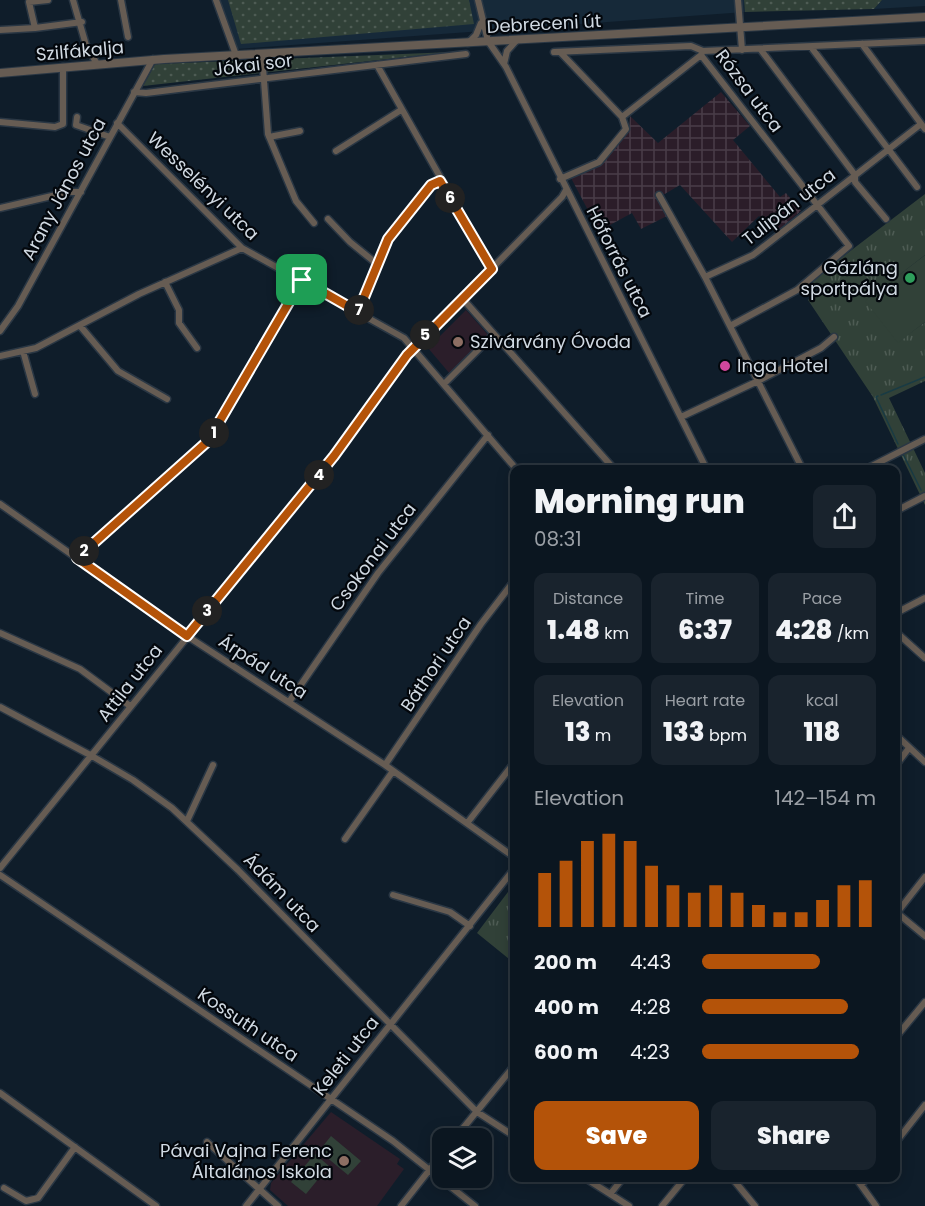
<!DOCTYPE html>
<meta charset="utf-8">
<style>
:root{--surface:#0b1620;--page:#19232d;--text:#f1f3f6;--muted:#9a9fa5;--line:#2b353e;--accent:#b45309}
body{margin:0;font-family:Poppins,sans-serif;background:var(--page);color:var(--text);height:100vh;display:flex;flex-direction:column;font-size:22px;white-space:nowrap}
*{box-sizing:border-box;margin:0}
p{font-size:20px;color:var(--muted)}
.icon{flex:none;width:33px;height:33px;fill:none;stroke:currentColor;stroke-width:2;stroke-linecap:round;stroke-linejoin:round}
.map{position:relative;flex:1;overflow:hidden}
.details{position:absolute;left:510px;top:465px;width:390px;height:717px;display:flex;flex-direction:column;background:var(--surface);border-radius:12px;box-shadow:0 3px 15px #0003,0 0 0 2px var(--line)}
.details>*{flex:none}
.controls{position:absolute;left:432px;top:1128px;display:grid;gap:12px}
.controls a{display:grid;place-items:center;width:60px;height:60px;border-radius:12px;background:var(--surface);box-shadow:0 3px 15px #0003,0 0 0 2px var(--line);font-size:30px}
.pin{position:absolute;display:grid;place-items:center;width:51px;height:51px;color:#fff;margin:-26px;border-radius:12px;box-shadow:0 3px 9px #0006}
.km{position:absolute;width:30px;height:30px;margin:-15px;border-radius:50%;background:#222;color:#fff;font-size:16px;line-height:30px;text-align:center}
.round{display:grid;place-items:center;flex:none;width:63px;height:63px;border-radius:12px;background:var(--page)}
.headline{display:flex;align-items:center;justify-content:space-between;height:102px;padding:0 24px}
h1{font-size:33px;font-weight:800;line-height:45px}
.figures{display:grid;grid-template-columns:repeat(3,1fr);gap:9px;height:102px;padding:6px 24px}
.figures div{display:grid;align-content:center;border-radius:12px;background:var(--page);text-align:center}
.figures b{font-size:26px;font-weight:800}
.figures small{font-size:16px;font-weight:400}
.figures p{font-size:16px}
.chart{height:168px;padding:12px 24px}
.chart p{display:flex;justify-content:space-between}
.chart svg{width:100%;height:108px;margin-top:6px;stroke:var(--accent);stroke-width:6}
.cta{display:flex;gap:12px;margin-top:auto;padding:12px 24px}
.cta a{flex:1;height:69px;border-radius:12px;background:var(--accent);color:#fff;font-size:24px;font-weight:800;line-height:69px;text-align:center}
.cta a+a{background:var(--page);color:var(--text)}
ul{padding:0 24px;list-style:none;font-size:20px}
li{display:grid;grid-template-columns:96px 72px 1fr;align-items:center;height:45px}
li i{height:15px;border-radius:8px;background:var(--accent)}
.map>svg:first-child{display:block}
.built{fill:#162939}
.industrial{fill:url(#industrial-grid)}
.education{fill:#2b1e2a}
.grass{fill:url(#grass-tufts)}
.park{fill:url(#park-dots)}
.pitch{fill:#314138}
.lines{fill:none;stroke-linecap:round;stroke-linejoin:round}
.stream{stroke:#193b44;stroke-width:1.5}
.minor-casing{stroke:#2a3744;stroke-width:9}
.tertiary-casing{stroke:#2a3744;stroke-width:10}
.minor{stroke:#665c53;stroke-width:6}
.tertiary{stroke:#665c53;stroke-width:8}
.route-casing{stroke:#fff;stroke-width:12}
.route{stroke:#b45309;stroke-width:8}
.leisure-dot{fill:#2e9e5b;stroke:#03070c;stroke-width:2}
.education-dot{fill:#8d6e63;stroke:#03070c;stroke-width:2}
.hotel-dot{fill:#d1479c;stroke:#03070c;stroke-width:2}
.labels{text-anchor:middle;stroke-width:4.5;stroke-linejoin:round;paint-order:stroke}
.street-label{font-size:18px;fill:#d0d9e2;stroke:#03070c}
.poi-label{font-size:18px;fill:#d0d9e2;stroke:#03070c;text-anchor:end}
</style>
<div class="map">
<svg width="925" height="1206" viewBox="0 0 925 1206">
<defs>
<pattern id="industrial-grid" width="8" height="8" patternUnits="userSpaceOnUse" patternTransform="scale(1.5)"><rect width="8" height="8" fill="#2b1d29"/><path d="M0 4h8M4 0v8" fill="none" stroke="#493d48"/></pattern>
<pattern id="grass-tufts" width="24" height="20" patternUnits="userSpaceOnUse" patternTransform="scale(1.5)"><rect width="24" height="20" fill="#314138"/><path d="M3 7l-1-3M5 7V3M7 7l1-3M15 17l-1-3M17 17v-4M19 17l1-3" fill="none" stroke="#4e5c54"/></pattern>
<pattern id="park-dots" width="8" height="8" patternUnits="userSpaceOnUse" patternTransform="scale(1.5)"><rect width="8" height="8" fill="#314138"/><path d="M2 2h.1M6 6h.1" fill="none" stroke="#4e5c54" stroke-width="1.8" stroke-linecap="round"/></pattern>
</defs>
<rect width="100%" height="100%" fill="#0f1d2a"/>
<path class="built" d="M220,0H744L745,12L237,49Z
M882,0H925V6L874,9Z"/>
<path class="industrial" d="M721,92L750,126L733,140L780,197L786,193L801,211L777,231L759,216L732,242L680,185L658,198L667,216L641,229L632,213L599,231L571,178L599,164L629,131L630,116L658,143Z"/>
<path class="education" d="M466,310L489,336L450,374L428,348Z
M331,1112L400,1159L397,1164L404,1169L377,1206H288L270,1190L271,1183Z"/>
<path class="grass" d="M925,194V255L866,301L898,342L925,322V381L889,398L925,473V505L873,397L808,300L819,289L811,281Z
M514,884V963L477,933Z"/>
<path class="park" d="M228,0H469L474,24L241,44Z
M744,0H882L874,9L745,12Z
M452,52L143,86L155,64Z"/>
<path class="pitch" d="M925,255V322L898,343L865,301Z
M331,1136L361,1161L348,1175L319,1151Z
M315,1154L329,1166L306,1194L291,1182Z"/>
<g class="lines">
<path class="stream" d="M881,395L925,377
M878,396L876,397L898,444
M903,454L921,490"/>
<g class="minor-casing">
<path id="minor" d="M73,0L86,45L97,64
M121,0L128,37
M216,0L236,55
M478,0L488,41L506,67L707,470
M738,0L742,50
M35,28L82,22
M0,30L35,28L29,2L48,0
M468,43L476,35L481,23
M862,44L925,129
M811,47L917,187
M761,50L855,175V182L886,219
M554,52L691,46L703,51
M560,52L622,117L626,129L599,162L560,179
M262,54L268,134L296,201L314,223
M504,64L507,51L516,41
M377,65L492,269
M134,92L146,93L466,54
M77,117L76,125L110,137
M622,117L701,55
M0,122L55,127L63,124V67
M117,123L242,248L404,338L517,470
M269,137L300,131
M336,151L401,110
M659,195L705,277
M0,208L69,192H81
M328,219L350,242L377,264
M165,282L179,310V323L197,348
M462,298L615,470
M358,312L388,239L431,185L440,181
M730,326L797,290L849,246L701,55L703,51L925,41
M81,327L118,371L167,399
M0,331L18,306L153,59
M23,351L35,394
M0,356L36,348L139,294L242,248
M444,384L494,334
M681,417L758,381L821,348L834,337
M803,470L705,277L753,255L921,124
M864,470L925,439
M0,504L187,636L385,765L514,857
M896,511L925,496
M77,558L208,441L218,427L302,280
M896,613L925,598
M896,632L925,658
M0,633L80,669L130,706
M289,702L378,573L488,435
M0,707L92,756L133,780L172,808L238,870L477,1112L514,1136
M896,735L925,762
M385,765L481,624L514,581
M896,765L909,748
M187,821L213,765
M468,822L514,763
M345,839L393,771
M0,868L334,456L407,355L562,197L566,190
M0,875L393,1141L475,1206
M393,895L450,912L470,926
M896,912L925,936
M896,914L925,877
M896,1037L925,1002
M0,1093L156,1206
M455,1138L514,1066
M207,1142L278,1206
M896,1142L925,1105
M585,1178L629,1206
M732,1178L755,1206
M856,1178L876,1206
M861,1185L867,1178
M4,1188L26,1201L38,1198L75,1147
M611,1193L623,1178
M246,1206L514,869
M401,1206L442,1154
M662,1206L685,1178"/>
</g>
<g class="tertiary-casing">
<path id="tertiary" d="M0,73L164,59L925,17"/>
</g>
<use href="#minor" class="minor"/>
<use href="#tertiary" class="tertiary"/>
</g>
<g class="lines">
<g class="route-casing">
<path id="route" d="M440,181L492,269L407,355L334,456L187,636L77,558L208,441L302,280L358,312L388,239L431,185Z"/>
</g>
<use href="#route" class="route"/>
</g>
<circle class="leisure-dot" cx="910" cy="278" r="6"/>
<g class="education-dot">
<circle cx="458" cy="342" r="6"/>
<circle cx="344" cy="1161" r="6"/>
</g>
<circle class="hotel-dot" cx="725" cy="366" r="6"/>
<g class="labels">
<g class="street-label">
<text transform="translate(544 24) rotate(-3)" y="6">Debreceni út</text>
<text transform="translate(80 51) rotate(-5)" y="6">Szilfákalja</text>
<text transform="translate(253 65) rotate(-7)" y="6">Jókai sor</text>
<text transform="translate(749 91) rotate(53)" y="6">Rózsa utca</text>
<text transform="translate(203 186) rotate(44)" y="6">Wesselényi utca</text>
<text transform="translate(64 189) rotate(-62)" y="6">Arany János utca</text>
<text transform="translate(789 207) rotate(-38)" y="6">Tulipán utca</text>
<text transform="translate(619 262) rotate(63)" y="6">Hőforrás utca</text>
<text transform="translate(373 557) rotate(-53)" y="6">Csokonai utca</text>
<text transform="translate(436 664) rotate(-56)" y="6">Báthori utca</text>
<text transform="translate(263 667) rotate(33)" y="6">Árpád utca</text>
<text transform="translate(130 683) rotate(-52)" y="6">Attila utca</text>
<text transform="translate(282 893) rotate(46)" y="6">Ádám utca</text>
<text transform="translate(248 1025) rotate(34)" y="6">Kossuth utca</text>
<text transform="translate(346 1056) rotate(-52)" y="6">Keleti utca</text>
</g>
<g class="poi-label">
<text x="898" y="274">Gázláng<tspan x="898" dy="21">sportpálya</tspan></text>
<text x="470" y="348" text-anchor="start">Szivárvány Óvoda</text>
<text x="737" y="372" text-anchor="start">Inga Hotel</text>
<text x="332" y="1157">Pávai Vajna Ferenc<tspan x="332" dy="21">Általános Iskola</tspan></text>
</g>
</g>
</svg>
<div class="controls">
<a><svg class="icon" aria-label="layers" viewBox="0 0 24 24"><path d="M12 4l9 5-9 5-9-5zM3 14l9 5 9-5"/></svg></a>
</div>
<div class="pin" style="left:302px;top:280px;background:#1e9e55"><svg class="icon" aria-label="arrive" viewBox="0 0 24 24"><path d="M6 21V4h12l-3 4 3 4H6"/></svg></div>
<b class="km" style="left:214px;top:433px">1</b>
<b class="km" style="left:84px;top:551px">2</b>
<b class="km" style="left:207px;top:611px">3</b>
<b class="km" style="left:319px;top:475px">4</b>
<b class="km" style="left:425px;top:335px">5</b>
<b class="km" style="left:450px;top:198px">6</b>
<b class="km" style="left:359px;top:310px">7</b>
<section class="details">
<div class="headline"><div><h1>Morning run</h1><p>08:31</p></div><a class="round"><svg class="icon" aria-label="share" viewBox="0 0 24 24"><path d="M12 15V3M7 8l5-5 5 5M5 13v7h14v-7"/></svg></a></div>
<div class="figures">
<div><p>Distance</p><b>1.48<small> km</small></b></div>
<div><p>Time</p><b>6:37</b></div>
<div><p>Pace</p><b>4:28<small> /km</small></b></div>
</div>
<div class="figures">
<div><p>Elevation</p><b>13<small> m</small></b></div>
<div><p>Heart rate</p><b>133<small> bpm</small></b></div>
<div><p>kcal</p><b>118</b></div>
</div>
<div class="chart"><p><span>Elevation</span>142–154 m</p>
<svg viewBox="0 0 160 44" preserveAspectRatio="none"><path d="M5 44V22M15 44V17M25 44V9M35 44V6M45 44V9M55 44V19M65 44V27M75 44V30M85 44V27M95 44V30M105 44V35M115 44V38M125 44V38M135 44V33M145 44V27M155 44V25"/></svg>
</div>
<ul>
<li><b>200 m</b>4:43<i style="width:68%"></i></li>
<li><b>400 m</b>4:28<i style="width:84%"></i></li>
<li><b>600 m</b>4:23<i style="width:90%"></i></li>
</ul>
<div class="cta"><a>Save</a><a>Share</a></div>
</section>
</div>
